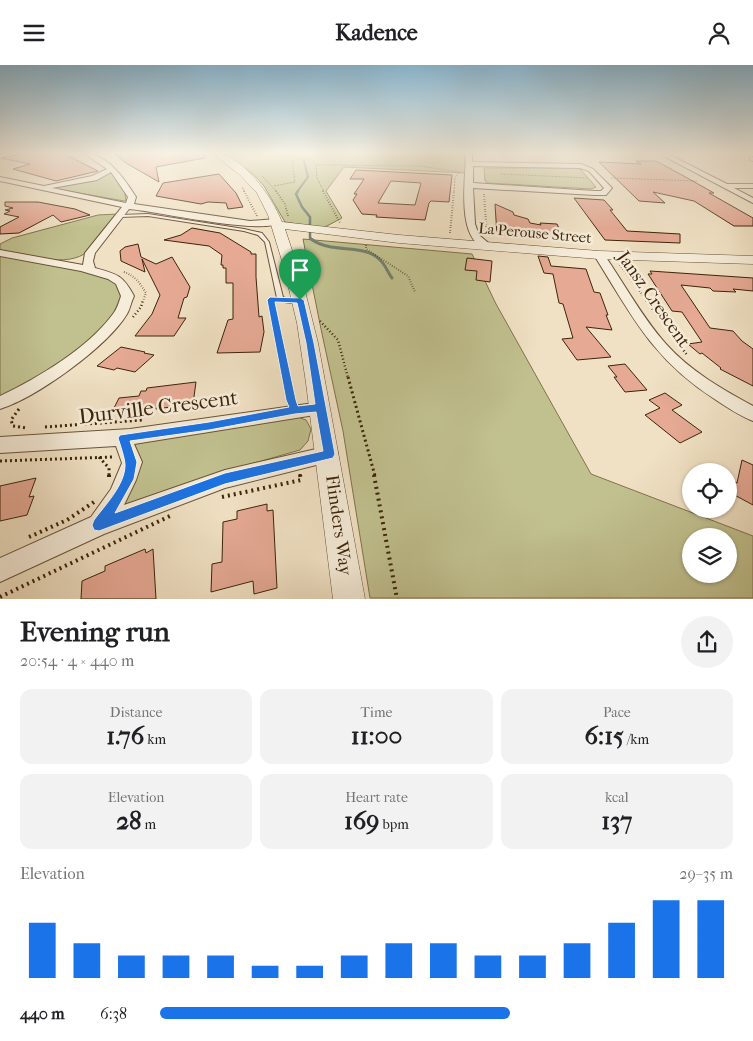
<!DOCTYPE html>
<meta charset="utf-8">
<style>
:root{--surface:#fff;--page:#f2f2f2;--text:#202124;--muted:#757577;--accent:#1a73e8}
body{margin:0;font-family:"IM FELL French Canon",serif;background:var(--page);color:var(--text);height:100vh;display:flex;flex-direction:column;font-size:19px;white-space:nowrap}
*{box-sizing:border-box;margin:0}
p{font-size:16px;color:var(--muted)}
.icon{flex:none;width:28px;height:28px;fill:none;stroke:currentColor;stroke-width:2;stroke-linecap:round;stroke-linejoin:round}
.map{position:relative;height:534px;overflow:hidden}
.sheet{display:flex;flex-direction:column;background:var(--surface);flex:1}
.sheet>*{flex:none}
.buttons{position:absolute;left:682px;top:398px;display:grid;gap:10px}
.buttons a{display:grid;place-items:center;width:55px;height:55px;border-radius:50%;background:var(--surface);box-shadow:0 1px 4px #0004;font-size:25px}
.pin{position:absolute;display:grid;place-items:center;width:42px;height:42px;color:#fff;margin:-51px -21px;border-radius:50% 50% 50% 0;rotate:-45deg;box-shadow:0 0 5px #0007}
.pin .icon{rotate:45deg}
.round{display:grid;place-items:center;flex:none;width:52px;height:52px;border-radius:26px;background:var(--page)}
.overview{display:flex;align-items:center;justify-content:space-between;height:85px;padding:0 20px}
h1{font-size:28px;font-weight:700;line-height:38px}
.metrics{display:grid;grid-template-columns:repeat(3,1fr);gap:8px;height:85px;padding:5px 20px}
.metrics div{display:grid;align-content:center;border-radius:12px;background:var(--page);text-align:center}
.metrics b{font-size:25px;font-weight:700}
.metrics small{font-size:14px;font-weight:400}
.metrics p{font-size:14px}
.chart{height:140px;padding:10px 20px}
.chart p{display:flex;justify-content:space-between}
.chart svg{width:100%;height:90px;margin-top:5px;stroke:var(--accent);stroke-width:6}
ul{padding:0 20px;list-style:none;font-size:16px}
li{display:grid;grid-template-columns:80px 60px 1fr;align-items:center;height:38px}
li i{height:12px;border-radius:6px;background:var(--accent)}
header{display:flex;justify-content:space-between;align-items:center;height:65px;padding:0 20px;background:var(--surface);font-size:22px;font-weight:700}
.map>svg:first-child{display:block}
.green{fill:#c1c18f;stroke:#7f724c;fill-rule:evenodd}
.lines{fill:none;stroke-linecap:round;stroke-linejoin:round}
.stream-far2{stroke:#75806f;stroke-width:2}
.stream-far1{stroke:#75806f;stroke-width:2.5}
.stream{stroke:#75806f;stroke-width:3}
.building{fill:#e5a994;stroke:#3d240a;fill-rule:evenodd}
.service-casing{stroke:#6a5338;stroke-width:2}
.minor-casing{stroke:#6a5338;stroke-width:2}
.tertiary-casing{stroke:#6a5338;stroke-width:1}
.path-far4{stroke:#3d240a;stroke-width:1;stroke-dasharray:0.5 1;stroke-linecap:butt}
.path-far3{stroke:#3d240a;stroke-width:2;stroke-dasharray:0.5 2;stroke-linecap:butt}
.path-far2{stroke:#3d240a;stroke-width:2.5;stroke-dasharray:1 2.5;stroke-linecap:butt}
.path-far1{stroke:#3d240a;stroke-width:3;stroke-dasharray:2 3;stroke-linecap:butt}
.path{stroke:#3d240a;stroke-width:4;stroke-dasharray:2 4;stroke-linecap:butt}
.service{fill:#f5ecd9;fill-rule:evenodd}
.minor{fill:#f5ecd9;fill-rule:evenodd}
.tertiary{fill:#f5ecd9;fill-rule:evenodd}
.route{fill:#1a73e8;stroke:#fff;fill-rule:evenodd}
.labels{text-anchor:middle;stroke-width:5;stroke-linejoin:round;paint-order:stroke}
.far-street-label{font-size:15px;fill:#3d240a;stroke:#f5ecd9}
.street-label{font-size:18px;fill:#3d240a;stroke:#f5ecd9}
.near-street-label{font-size:21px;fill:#3d240a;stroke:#f5ecd9}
</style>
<header><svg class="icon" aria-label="menu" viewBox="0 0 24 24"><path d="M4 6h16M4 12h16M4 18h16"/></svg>Kadence<svg class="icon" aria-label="person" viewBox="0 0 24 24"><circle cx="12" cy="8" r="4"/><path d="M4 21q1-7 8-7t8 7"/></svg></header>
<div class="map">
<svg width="753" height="534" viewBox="0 0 753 534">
<rect width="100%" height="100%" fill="#f0e1c4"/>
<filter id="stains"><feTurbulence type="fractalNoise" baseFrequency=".004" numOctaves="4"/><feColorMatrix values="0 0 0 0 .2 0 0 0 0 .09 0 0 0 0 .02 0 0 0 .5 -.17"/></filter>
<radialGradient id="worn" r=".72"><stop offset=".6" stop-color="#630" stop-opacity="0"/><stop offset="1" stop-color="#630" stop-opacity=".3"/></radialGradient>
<path class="green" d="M223,88H464L466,108L344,102L326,126L342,153L323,163L285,157L264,121L253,109Z
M484,103H577L581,105L596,122L591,124L488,118L485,116Z
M113,107C119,116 125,124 126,135L124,136L51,123L102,112Z
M117,149C108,161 99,175 88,186C69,204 23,190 0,186V179L12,173L98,150Z
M303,174L472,189L496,239L591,409L753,471V533H370L343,366L321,264ZM691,471H729V509H691Z
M0,191C22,195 106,207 118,220C147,251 22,322 0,334Z
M295,351L306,355L311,364L308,376L300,385L212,410L124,440L134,378Z"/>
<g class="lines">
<path class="stream-far2" d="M297,127L308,112L304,96"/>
<path class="stream-far1" d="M298,126L296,129L302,142L310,152V173L313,175"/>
<path class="stream" d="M311,174C333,190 364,177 381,196C386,201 388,208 392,213"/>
</g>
<path class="building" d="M28,88H62L98,106L56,116L13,104L30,99L1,93Z
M114,88H204L205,93L156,102L159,117L126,98Z
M636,96H656L682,110L714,128H709L753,153V161H734L694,136L653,127L665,138L639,136L599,97L641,99Z
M356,105L452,110L449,137L431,136L429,138L425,155L376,152L377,150L362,149L353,135L357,129H354L364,114H350ZM391,116L421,118L415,140L378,138Z
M219,109L236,128L243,142L228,144L226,138L208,137L201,139L156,131L163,118Z
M574,133L604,135L613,145H610L627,166L680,169V178L605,175Z
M5,137H38L75,144L90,150L61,157L53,150L19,168L0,169V162L19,152L4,149L10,146L5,145L13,143L5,141Z
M495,139L513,147L514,150L528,154L530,158L541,160L540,158L557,159L562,170L567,173L497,170Z
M192,163L220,168L251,187V189H256V212L259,252L262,251L264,267L260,287L217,288L228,255L233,254V218H226V203H223V200H221L222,190L209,181L164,175L181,170Z
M138,179L141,192L156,199L172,192L190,222L187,232L184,233L178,253H186L174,271H135L152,249L160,230L142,194L145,207L121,196L120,186L125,182Z
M538,191L548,192L551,201L586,204L594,227L600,228L608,250H606L612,265L586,262L611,292L577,295L562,274L573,273L563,239L559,238L553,209L544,208Z
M467,193L492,196L490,217L476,215L477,206L465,205Z
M650,206L753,213V226L733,224L736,227L713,226L710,223L681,220L710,263L733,266L742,276L753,284V321L720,304L721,303L702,288L700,289L688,279L702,277L682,247L672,246L648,209H652Z
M121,282L145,287L144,288L154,290L135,307L117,303L114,305L97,301Z
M625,299L647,325L625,327L614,312H617L608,301Z
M196,317L193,339L156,344L157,343L112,347L119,333L139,331L141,326H146L147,323Z
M665,328L682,340L672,345L702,367L680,378L645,350L660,343L649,335Z
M742,395L753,400V440L729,427V414L737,418Z
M36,413L29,432L34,431L27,450L0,456V421Z
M267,439V446L273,445L277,523L254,529L253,516L211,527L212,499L222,497L223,457L237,454V446Z
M145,484L146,488L153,484L156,534H81L82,516L105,506V501Z"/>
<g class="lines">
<g class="service-casing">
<path id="service" d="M148,149L244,164L262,168L269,177L283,232C289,236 297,231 303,235C295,239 284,239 277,233L265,177L258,170L244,166L148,151L120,152L118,151L120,150Z"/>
</g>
<g class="minor-casing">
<path id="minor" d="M83,88C107,88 124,113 136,132L134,139L250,156L276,154L281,157C264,171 156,146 129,144L95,188L93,196L95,203C117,209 123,210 134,231C131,237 130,244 127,249C107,282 36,333 0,344V331C38,313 88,283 113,249C117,244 119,237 121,231L116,219L108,214L81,206L0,191V185L83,200L85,188L122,142L0,116V112L44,121L92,111L107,104ZM111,107L128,132L126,138L52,123L97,115Z
M466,88H472V97L581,99L593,104L612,123L606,130H594L473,123L475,159L479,170L492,181L487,184C455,175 466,113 466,88ZM473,101L580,103L589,106L604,123L601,126H594L473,118Z
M658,88H666L727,119H753V123H734L753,133V138Z
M753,92V96L750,95V93Z
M599,187L603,188C624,218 641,251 666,279C690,306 722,324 753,341V356C740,351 728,343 716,335C653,295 632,251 594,190Z
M321,337L327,338L329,343L327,348L321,349L134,379L142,397L136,415L124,440L225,405L329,381L336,383L338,389L336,395L225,423L104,469L0,517V493L91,452L111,424L122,398L116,381L0,388V372L130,364Z"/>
</g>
<g class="tertiary-casing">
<path id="tertiary" d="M212,88C242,88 272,132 282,157L399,170L599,186L753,191V199L599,194L399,178L285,164L303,218L318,278L365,534H333L306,318L297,258L283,199L268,150L257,128L240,110Z"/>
</g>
<path class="path-far4" d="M200,88L208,92
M235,88L297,92
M316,100L317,113L324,127
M501,109L588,113
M262,111L277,127
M611,113L698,116
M274,121L295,117L292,96L301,93L312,94L316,100L420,101L461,107
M242,122L245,127
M454,127L455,112L459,108"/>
<path class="path-far3" d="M244,126L257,151
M276,126L285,139L288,151
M323,126L340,158
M484,129L487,171
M450,168L454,126
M366,180V184L408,211L415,227
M620,200L647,236
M124,207C135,211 140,218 146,228L143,236"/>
<path class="path-far2" d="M271,235L287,313
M646,235L687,290
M133,252L141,242L143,235
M320,256L338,275L348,313"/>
<path class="path-far1" d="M286,312L291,335
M348,312L375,411
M19,344L11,355L13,361L27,363
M45,362L142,355
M99,392L109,403V411
M0,396L113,392
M300,409V411"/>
<path class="path" d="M109,410V412
M374,410L397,534
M222,432L301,415L300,410
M29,472L67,455L94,437
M0,532L170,451"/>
<use href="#service" class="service"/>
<use href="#minor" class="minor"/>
<use href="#tertiary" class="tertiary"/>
</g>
<linearGradient id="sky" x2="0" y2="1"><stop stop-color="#89b8d3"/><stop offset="0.54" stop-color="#f8f2e4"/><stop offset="1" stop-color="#f8f2e4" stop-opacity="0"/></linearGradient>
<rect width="753" height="163" fill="url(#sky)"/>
<path class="route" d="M270,232L300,233L304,235L314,278L335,389L333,393L225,419L99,466L94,465L92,460L94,455C105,440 125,420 125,400C125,394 120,379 118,373L120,370L209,357L289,342L286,335L267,235ZM275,237L297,238L306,278L315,339L298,341L296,335ZM316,347L323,386L225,408L115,448L134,414L137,397L130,376L209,365L295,349Z"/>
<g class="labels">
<g class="far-street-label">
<text transform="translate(535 168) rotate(5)" y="5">La Perouse Street</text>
</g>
<g class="street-label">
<text transform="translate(654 234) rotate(55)" y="6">Jansz Crescent</text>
<text transform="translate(339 460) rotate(82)" y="6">Flinders Way</text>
</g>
<g class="near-street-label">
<text transform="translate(158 342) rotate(-7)" y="7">Durville Crescent</text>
</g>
</g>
<rect width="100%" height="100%" filter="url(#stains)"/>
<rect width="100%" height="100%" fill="url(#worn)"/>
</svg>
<div class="buttons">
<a><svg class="icon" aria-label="locate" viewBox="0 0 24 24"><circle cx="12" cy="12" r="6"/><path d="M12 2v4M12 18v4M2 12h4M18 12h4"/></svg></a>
<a><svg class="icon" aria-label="layers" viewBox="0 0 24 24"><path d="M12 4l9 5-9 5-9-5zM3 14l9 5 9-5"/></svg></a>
</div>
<div class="pin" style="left:300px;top:235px;background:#1e9e55"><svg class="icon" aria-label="arrive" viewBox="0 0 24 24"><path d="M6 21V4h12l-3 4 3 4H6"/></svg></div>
</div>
<section class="sheet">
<div class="overview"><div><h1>Evening run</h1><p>20:54 · 4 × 440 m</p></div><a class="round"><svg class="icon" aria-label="share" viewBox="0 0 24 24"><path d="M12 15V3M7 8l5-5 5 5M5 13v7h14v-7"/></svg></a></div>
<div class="metrics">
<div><p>Distance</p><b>1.76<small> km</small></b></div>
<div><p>Time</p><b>11:00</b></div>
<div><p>Pace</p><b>6:15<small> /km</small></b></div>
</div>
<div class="metrics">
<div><p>Elevation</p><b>28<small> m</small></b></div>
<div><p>Heart rate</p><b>169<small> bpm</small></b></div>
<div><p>kcal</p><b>137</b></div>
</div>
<div class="chart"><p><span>Elevation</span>29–35 m</p>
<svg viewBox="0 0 160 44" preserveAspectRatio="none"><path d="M5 44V17M15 44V27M25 44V33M35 44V33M45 44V33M55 44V38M65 44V38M75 44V33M85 44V27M95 44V27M105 44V33M115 44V33M125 44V27M135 44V17M145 44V6M155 44V6"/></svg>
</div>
<ul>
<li><b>440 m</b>6:38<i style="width:61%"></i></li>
</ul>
</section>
